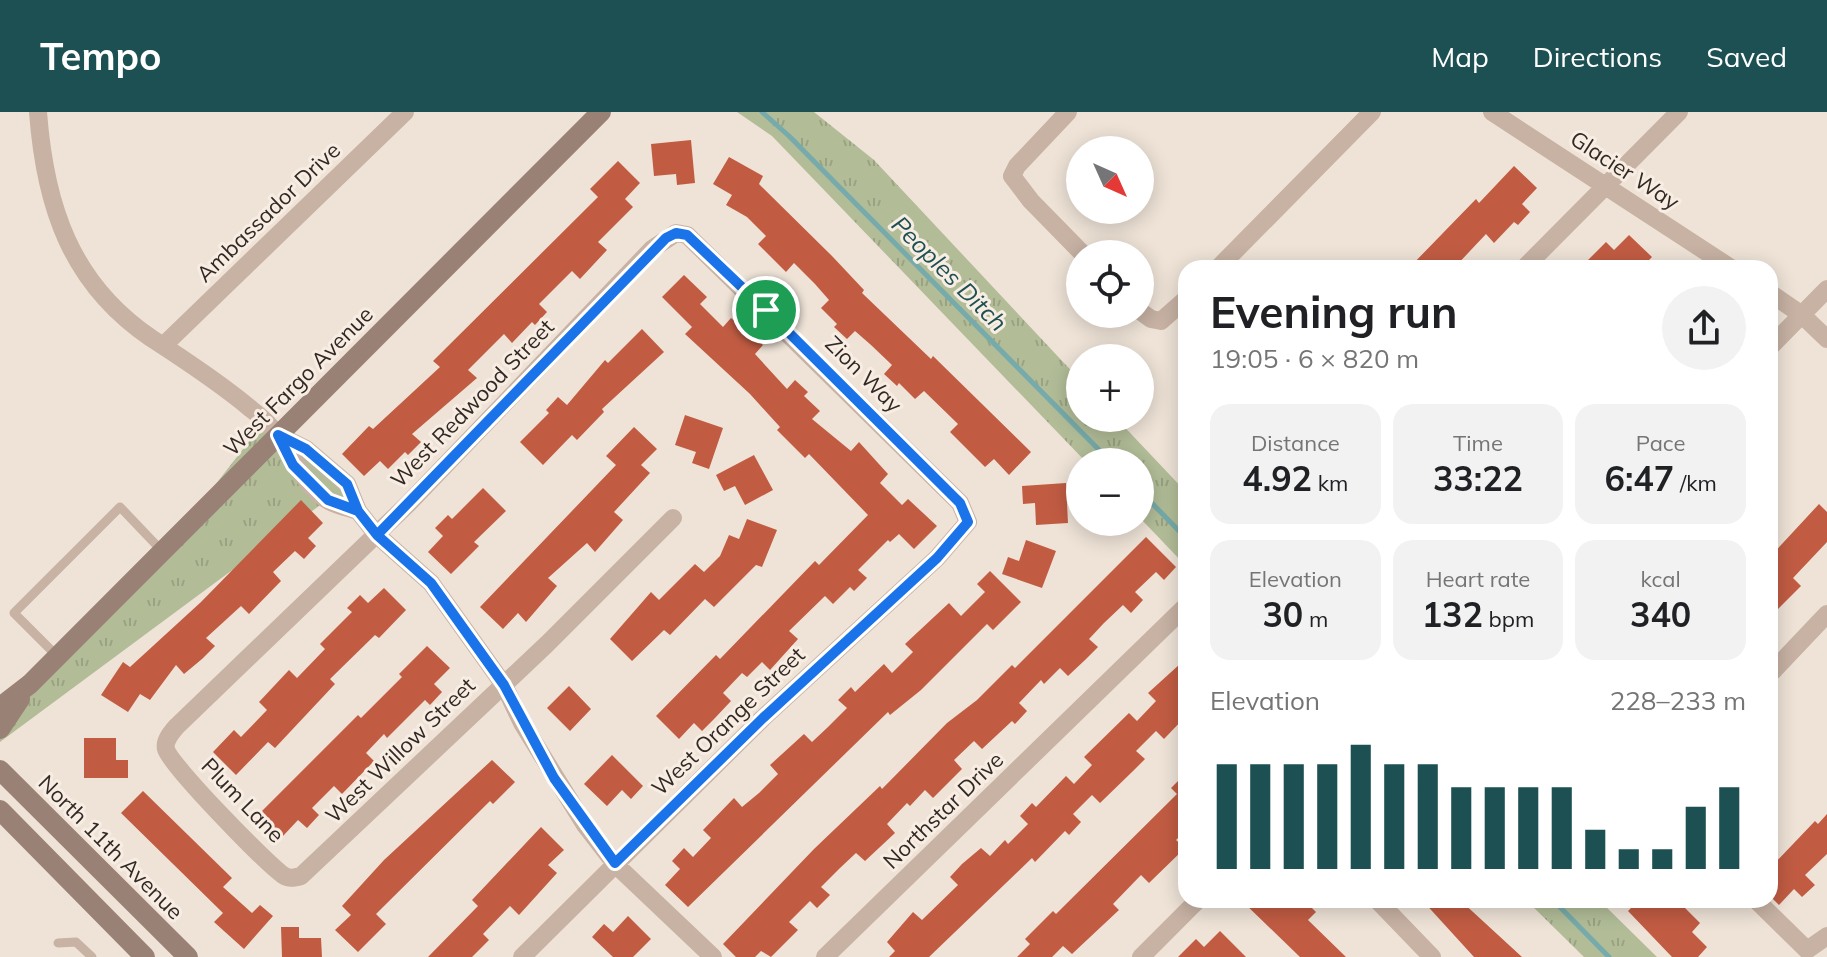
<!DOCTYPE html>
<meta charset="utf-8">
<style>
:root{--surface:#fff;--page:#f2f2f2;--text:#202124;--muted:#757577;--accent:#1d5052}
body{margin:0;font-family:Mulish,sans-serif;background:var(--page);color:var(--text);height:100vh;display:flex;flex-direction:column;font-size:30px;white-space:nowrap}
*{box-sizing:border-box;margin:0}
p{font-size:26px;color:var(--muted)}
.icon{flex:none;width:44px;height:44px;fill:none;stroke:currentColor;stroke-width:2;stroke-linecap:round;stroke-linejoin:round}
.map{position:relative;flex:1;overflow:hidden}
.drawer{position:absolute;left:1178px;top:148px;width:600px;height:648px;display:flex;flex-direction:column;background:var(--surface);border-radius:24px;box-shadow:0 4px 20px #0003}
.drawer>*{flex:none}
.needle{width:52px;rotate:135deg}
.tools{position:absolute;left:1066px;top:24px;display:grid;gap:16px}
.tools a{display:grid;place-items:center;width:88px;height:88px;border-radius:50%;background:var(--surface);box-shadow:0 4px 20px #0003;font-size:40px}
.pin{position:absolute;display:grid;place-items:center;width:68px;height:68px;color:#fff;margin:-34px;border:4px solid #fff;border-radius:50%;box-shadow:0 2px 8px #0007}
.round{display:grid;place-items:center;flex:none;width:84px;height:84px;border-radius:42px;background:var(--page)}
.summary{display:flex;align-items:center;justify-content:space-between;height:136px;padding:0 32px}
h1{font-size:44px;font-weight:700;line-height:60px}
.stats{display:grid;grid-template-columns:repeat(3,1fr);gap:12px;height:136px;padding:8px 32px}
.stats div{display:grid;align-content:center;border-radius:20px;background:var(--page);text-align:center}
.stats b{font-size:34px;font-weight:700}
.stats small{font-size:22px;font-weight:400}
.stats p{font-size:22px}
.chart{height:224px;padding:16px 32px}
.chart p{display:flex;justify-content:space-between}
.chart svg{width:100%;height:144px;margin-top:8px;stroke:var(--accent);stroke-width:6}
header{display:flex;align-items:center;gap:48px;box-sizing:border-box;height:112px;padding:0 40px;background:var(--accent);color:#fff}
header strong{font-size:38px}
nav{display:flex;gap:44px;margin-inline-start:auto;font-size:28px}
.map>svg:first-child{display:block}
.grass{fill:url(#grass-tufts)}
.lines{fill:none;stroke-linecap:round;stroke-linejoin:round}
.stream{stroke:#77abab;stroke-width:5}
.building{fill:#c15c43}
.lane{stroke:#c7b2a4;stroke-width:9}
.street{stroke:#c7b2a4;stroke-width:18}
.secondary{stroke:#9a8175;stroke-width:20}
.route-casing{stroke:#fff;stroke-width:16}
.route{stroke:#1a73e8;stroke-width:10}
.labels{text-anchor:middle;stroke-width:6;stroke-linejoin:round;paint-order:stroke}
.street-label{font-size:22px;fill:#322925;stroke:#f8ede3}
.water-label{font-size:24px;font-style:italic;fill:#1d5052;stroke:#f8ede3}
</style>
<header>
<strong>Tempo</strong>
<nav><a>Map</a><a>Directions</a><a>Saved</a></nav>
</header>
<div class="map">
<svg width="1827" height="845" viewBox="0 0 1827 845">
<defs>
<pattern id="grass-tufts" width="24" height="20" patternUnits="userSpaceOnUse" patternTransform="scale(2)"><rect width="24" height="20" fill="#b2bd98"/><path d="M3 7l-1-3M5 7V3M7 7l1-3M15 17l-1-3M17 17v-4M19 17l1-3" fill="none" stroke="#9aa283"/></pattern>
</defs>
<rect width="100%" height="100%" fill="#efe3d7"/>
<path class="grass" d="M737,0H814L874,48L1080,268V306H1116L1186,380V454L1140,406V350H1086L772,24Z
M264,310L347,372L358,399L327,388L0,630V588L195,399Z
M1526,788H1599L1657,845H1584Z"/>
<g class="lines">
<path class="stream" d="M762,0L789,24L1111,350
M1140,379L1186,426
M1553,788L1609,845"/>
</g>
<path class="building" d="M691,28L695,71L677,73L676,62L654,64L651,32Z
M729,45L763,64L759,72L832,144L864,178L862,181L931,247L933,244L1031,340L1009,363L994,347L985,355L950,320L958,312L924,279L915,287L899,271L897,274L884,262L892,253L871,233L855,219L847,227L834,215L837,212L821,196L829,188L815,172L794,151L786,160L758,132L766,124L747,105L726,93L732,83L713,72Z
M618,49L640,71L625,87L633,95L598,130L607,138L580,167L572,159L539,192L547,200L535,213L532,210L512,231L504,222L468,258L477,266L412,322L421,330L408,343L405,340L388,357L380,349L364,364L342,342L369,314L373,317L440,255L433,249L598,85L590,77Z
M1514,54L1537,76L1522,92L1530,100L1518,113L1514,110L1494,131L1486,122L1454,156H1409L1476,87L1479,91Z
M1629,123L1652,145L1641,156H1580L1606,130L1614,138Z
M684,163L707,185L700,192L723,215L731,206L763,233L755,242L787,277L795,268L808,280L804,284L820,299L812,307L851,339L859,330L888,362L880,371L902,393L908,387L937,414L914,437L899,422L890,430L888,428L858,458L867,466L854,479L850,475L833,492L825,484L789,519L798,527L770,558L762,550L747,565L742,561L723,581L731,589L715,606L702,619L694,611L679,627L656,604L716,543L720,547L815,449L819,453L868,403L809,342L805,346L777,318L780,315L750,282L685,222L692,215L662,185Z
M642,217L664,240L602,297L604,300L577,328L572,323L543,353L520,330L549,301L546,298L558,285L567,293L605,248L608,251Z
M685,303L723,316L709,357L692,351L696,340L675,333Z
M634,315L657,337L641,353L650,361L614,400L623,408L595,440L587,431L548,466L557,474L526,510L518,501L503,517L480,495L616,353L606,344Z
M754,343L773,378L745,393L735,374L724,379L716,363Z
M1066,371L1068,411L1036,413L1035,391L1023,392L1022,374Z
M483,376L506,399L474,430L479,434L451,462L428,440L443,424L435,416L448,403L452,407Z
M301,388L323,411L308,426L316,434L304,447L295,439L273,460L281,469L249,502L241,494L206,526L215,534L202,547L184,562L176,553L150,588L140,582L128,600L101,583L123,550L130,555L201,490Z
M1819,392L1827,400V430L1793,466L1801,474L1770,505V445Z
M747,407L777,418L762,455L756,453L714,495L705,487L670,523L664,518L632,549L610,527L651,480L659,488L695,452L704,460L720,444L729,423L739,427Z
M1146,425L1176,455L1164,468L1156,460L1135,480L1143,488L1131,501L1123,493L1104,511L1089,527L1098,535L1085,548L1068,564L1060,556L1044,572L1041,568L1019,591L1027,599L1015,612L1012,609L982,637L974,629L954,648L962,657L933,686L925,678L910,694L907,691L887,712L895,721L865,749L856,741L840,756L821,775L830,783L817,796L810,789L789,810L798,818L771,845L761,839L755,845H736L723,832L814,737L880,674L882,677L947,611L977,588L1012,553L1015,556Z
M1026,428L1056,439L1042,476L1002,462L1008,445L1019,449Z
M990,459L1021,490L993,518L987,512L921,578L890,603L888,600L688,795L665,773L680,757L672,749L684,736L693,745L711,726L703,718L734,686L742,695L759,681L778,662L770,653L804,622L812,630L828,615L847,596L838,588L851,575L855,580L884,552L892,561L913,540L905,532L949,491L961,504L985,480L977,472Z
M384,476L406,498L379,526L375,523L330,567L335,572L275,636L268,630L236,663L213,640L234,618L241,625L267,598L259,590L289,558L297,566L325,537L320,532L352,500L347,496L360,483L368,491Z
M427,534L450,556L434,572L442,580L430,593L425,588L387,626L384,622L366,641L374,649L342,682L334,674L312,696L319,703L307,716L298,708L283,724L260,701L358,603L361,606L402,565L399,562Z
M1180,552L1186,558V604L1164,627L1156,619L1136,639L1145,647L1132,660L1100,691L1092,683L1073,702L1081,710L1069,723L1065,719L1035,750L1032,746L929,845H889L895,839L887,830L913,800L922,808L958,773L950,765L962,752L981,736L990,744L1005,728L1008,732L1028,712L1020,704L1032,691L1036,695L1066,664L1074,672L1092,653L1084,645L1129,601L1137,609L1156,589L1148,581Z
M569,574L591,597L570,619L547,596Z
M84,626H116V648H128V666H84Z
M612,643L643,674L631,687L622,678L607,694L584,672Z
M492,648L515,670L493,692L490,689L376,802L386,812L358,840L335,818L351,803L342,794L384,748Z
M1186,661V718L1176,728L1185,736L1149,771L1141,763L1113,792L1119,798L1072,842L1063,834L1052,845H1017L1030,832L1025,827L1053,799L1056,802L1177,682L1171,676Z
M143,679L232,766L223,775L252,801L260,793L273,804L244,837L214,810L223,801L121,701Z
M1827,702V742L1805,763L1815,773L1802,785L1794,777L1779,793L1770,784V756L1815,709L1818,712Z
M541,715L564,738L548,753L557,761L519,803L510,794L483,822L489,828L472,845H428L478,794L472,788Z
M1241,788H1304L1316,800L1308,808L1346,845H1300Z
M1422,788H1460L1522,845H1474Z
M1623,788H1677L1700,811L1692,820L1707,835L1698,845H1672L1628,799L1631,796Z
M628,804L651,827L633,845H613L592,825L604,812L613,820Z
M281,815H299V826H321L322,845H282Z
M1220,819L1246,845H1178L1196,827L1204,835Z"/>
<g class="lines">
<path class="lane" d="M57,544L14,501L120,395L162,439
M58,831L76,830L92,845"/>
<path class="street" d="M38,0C45,93 70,171 151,226C185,248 220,271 251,297C260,304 270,313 277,322C294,344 303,375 329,389C338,394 349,396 358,399
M1068,0L1017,54L1012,64L1031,89L1083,142
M1492,0L1731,156
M1218,156L1372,0
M1524,156L1679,0
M1770,181L1802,203L1827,227
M1140,199L1151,207L1161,209L1186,187
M164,233L405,0
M1770,235L1827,177
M278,323L306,337L347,372L358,399L377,423L431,471L504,573L522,611L585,713L616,753L713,845
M1770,562L1827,502
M1377,788L1432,845
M1756,788L1807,838L1827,824
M522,845L763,606L937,446L968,410L960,391L687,123L676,121L652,137L409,391L176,615C171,621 164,629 166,637C169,652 267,752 283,763C289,767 294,766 301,764L547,532L673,406
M825,845L1186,494
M1141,845L1198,788"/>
<path class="secondary" d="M0,595L30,572L601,0
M0,617L20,587
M0,658L188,845
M0,698L145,845"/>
</g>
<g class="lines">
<g class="route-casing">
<path id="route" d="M766,198L687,123L676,121L666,126L377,423L358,399L347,372L306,337L278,323L293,353L328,388L358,399L377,423L431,471L504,573L554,666L615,751L763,606L937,446L968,410L960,391L766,198"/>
</g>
<use href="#route" class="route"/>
</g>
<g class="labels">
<g class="street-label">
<text transform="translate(1625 58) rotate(33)" y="8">Glacier Way</text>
<text transform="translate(268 100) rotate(-44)" y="8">Ambassador Drive</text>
<text transform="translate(864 262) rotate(45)" y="8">Zion Way</text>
<text transform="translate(298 269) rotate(-45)" y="8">West Fargo Avenue</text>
<text transform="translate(472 291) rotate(-46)" y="8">West Redwood Street</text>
<text transform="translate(728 609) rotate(-44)" y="8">West Orange Street</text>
<text transform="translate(400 638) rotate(-44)" y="8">West Willow Street</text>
<text transform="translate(243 688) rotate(46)" y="8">Plum Lane</text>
<text transform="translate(943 698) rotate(-44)" y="8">Northstar Drive</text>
<text transform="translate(111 735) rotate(45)" y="8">North 11th Avenue</text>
</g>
<g class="water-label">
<text transform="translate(949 162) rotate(45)" y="8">Peoples Ditch</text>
</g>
</g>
</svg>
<div class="tools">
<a><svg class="needle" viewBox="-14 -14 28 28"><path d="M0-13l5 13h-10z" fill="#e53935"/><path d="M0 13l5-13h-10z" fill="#757577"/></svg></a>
<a><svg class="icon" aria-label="locate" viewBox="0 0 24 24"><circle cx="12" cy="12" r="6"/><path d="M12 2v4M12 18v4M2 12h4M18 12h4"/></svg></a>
<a>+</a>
<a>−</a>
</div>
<div class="pin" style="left:766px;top:198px;background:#1e9e55"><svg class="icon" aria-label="arrive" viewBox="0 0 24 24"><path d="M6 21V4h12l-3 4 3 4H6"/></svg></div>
<section class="drawer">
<div class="summary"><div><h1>Evening run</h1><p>19:05 · 6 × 820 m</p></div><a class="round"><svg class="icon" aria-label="share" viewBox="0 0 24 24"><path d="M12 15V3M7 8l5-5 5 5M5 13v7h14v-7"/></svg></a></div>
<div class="stats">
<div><p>Distance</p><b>4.92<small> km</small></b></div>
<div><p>Time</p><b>33:22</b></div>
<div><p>Pace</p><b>6:47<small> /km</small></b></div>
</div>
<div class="stats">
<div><p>Elevation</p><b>30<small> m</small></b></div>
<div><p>Heart rate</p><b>132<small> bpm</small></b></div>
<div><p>kcal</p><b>340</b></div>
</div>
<div class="chart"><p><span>Elevation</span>228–233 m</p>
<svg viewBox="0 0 160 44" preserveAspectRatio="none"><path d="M5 44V12M15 44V12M25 44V12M35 44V12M45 44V6M55 44V12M65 44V12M75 44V19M85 44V19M95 44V19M105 44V19M115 44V32M125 44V38M135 44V38M145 44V25M155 44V19"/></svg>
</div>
</section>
</div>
